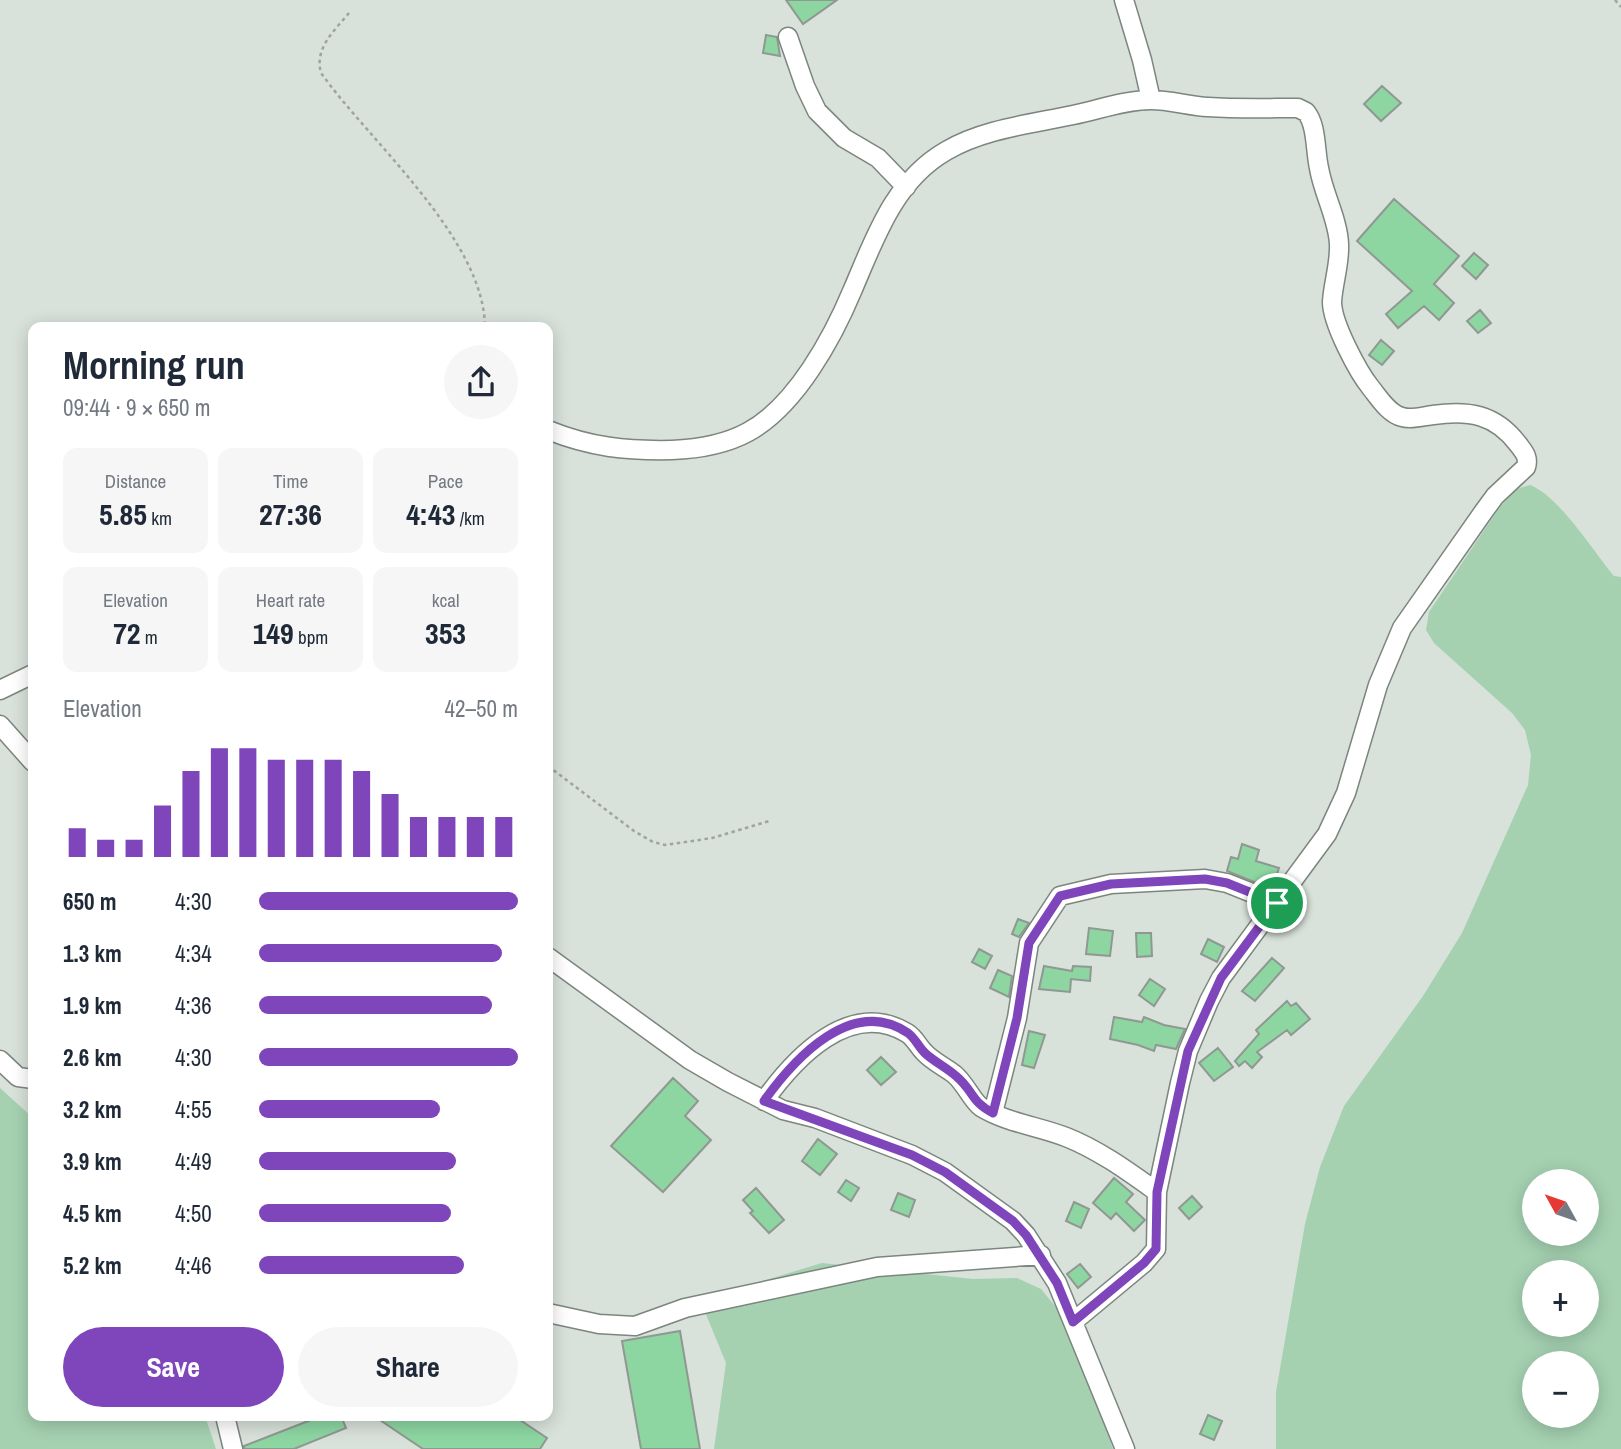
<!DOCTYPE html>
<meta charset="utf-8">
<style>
:root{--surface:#fff;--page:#f6f6f7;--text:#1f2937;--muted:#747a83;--accent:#7f45bb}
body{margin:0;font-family:"Archivo Narrow",sans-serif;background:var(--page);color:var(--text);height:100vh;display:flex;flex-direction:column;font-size:26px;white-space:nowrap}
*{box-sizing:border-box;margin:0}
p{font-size:23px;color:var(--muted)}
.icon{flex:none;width:38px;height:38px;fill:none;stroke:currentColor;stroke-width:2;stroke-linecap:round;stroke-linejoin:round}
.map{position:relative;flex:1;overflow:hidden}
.sheet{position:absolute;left:28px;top:322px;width:525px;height:1099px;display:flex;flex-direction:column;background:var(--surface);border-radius:14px;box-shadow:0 4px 18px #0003}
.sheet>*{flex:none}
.needle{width:46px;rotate:310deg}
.tools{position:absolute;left:1522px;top:1169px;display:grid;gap:14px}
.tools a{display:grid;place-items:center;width:77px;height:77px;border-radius:50%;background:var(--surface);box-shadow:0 4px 18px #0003;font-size:35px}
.pin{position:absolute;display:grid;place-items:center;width:60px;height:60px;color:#fff;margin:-30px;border:4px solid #fff;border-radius:50%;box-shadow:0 2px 7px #0007}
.round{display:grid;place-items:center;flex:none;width:74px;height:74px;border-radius:37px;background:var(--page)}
.summary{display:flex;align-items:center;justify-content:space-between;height:119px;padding:0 35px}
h1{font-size:38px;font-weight:700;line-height:52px}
.stats{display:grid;grid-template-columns:repeat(3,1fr);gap:10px;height:119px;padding:7px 35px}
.stats div{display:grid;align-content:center;border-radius:14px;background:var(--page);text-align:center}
.stats b{font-size:30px;font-weight:700}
.stats small{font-size:19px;font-weight:400}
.stats p{font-size:19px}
.chart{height:196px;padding:14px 35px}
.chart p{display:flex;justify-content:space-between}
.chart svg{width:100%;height:126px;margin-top:7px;stroke:var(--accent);stroke-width:6}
.button{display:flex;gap:14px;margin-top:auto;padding:14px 35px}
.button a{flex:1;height:80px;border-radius:42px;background:var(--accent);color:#fff;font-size:28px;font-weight:700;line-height:80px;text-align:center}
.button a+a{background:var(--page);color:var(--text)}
ul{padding:0 35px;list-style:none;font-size:23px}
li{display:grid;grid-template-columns:112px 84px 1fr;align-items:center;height:52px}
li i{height:18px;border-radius:9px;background:var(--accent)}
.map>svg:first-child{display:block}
.green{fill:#a5d1b1;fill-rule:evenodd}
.building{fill:#8dd6a2;stroke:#8f9891;stroke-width:2}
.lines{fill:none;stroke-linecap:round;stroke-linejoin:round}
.minor-casing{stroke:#7c857e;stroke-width:21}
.path{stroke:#9ea59f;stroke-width:2.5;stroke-dasharray:3.5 3.5;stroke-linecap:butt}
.minor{stroke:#fff;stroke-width:18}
.route-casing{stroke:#fff;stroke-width:14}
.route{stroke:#7f45bb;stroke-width:9}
</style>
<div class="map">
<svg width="1621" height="1449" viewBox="0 0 1621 1449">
<rect width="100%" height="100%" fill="#d8e1da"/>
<path class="green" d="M1530,485C1559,496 1593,551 1614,576L1621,577V1449H1276V1392L1305,1224L1320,1167L1344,1106L1423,996L1462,933L1528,785L1531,755L1525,730L1512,713L1434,643L1426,630L1429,612L1499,508L1516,489ZM1535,1181H1587V1234H1535ZM1535,1272H1587V1325H1535ZM1535,1363H1587V1416H1535Z
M0,1088L33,1118V1416H205L216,1449H0Z
M822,1263L973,1279L1017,1278L1041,1289L1063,1316L1078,1345L1113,1449H714L726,1363L700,1300Z"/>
<path class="building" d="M786,0H837L803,24Z
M766,35L777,37L780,56L763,53Z
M1382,86L1401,103L1381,121L1364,104Z
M1394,199L1459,256L1434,284L1454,303L1439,320L1424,306L1398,328L1386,314L1412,291L1357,241Z
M1474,253L1488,265L1476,279L1462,266Z
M1480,310L1491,323L1478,333L1467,321Z
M1381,340L1394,351L1382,365L1369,355Z
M1242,844L1259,850L1256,861L1279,868L1272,889L1227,871L1231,857L1238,859Z
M1018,919L1029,923L1019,937L1012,934Z
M1089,928L1113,931L1110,956L1086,954Z
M1136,933H1151L1152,956L1137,957Z
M1208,939L1224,947L1217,962L1201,954Z
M979,949L992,956L985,969L972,962Z
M1272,958L1284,968L1255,1001L1242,991Z
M1044,966L1072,971L1073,966L1091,967L1090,981L1071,979L1070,992L1039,989Z
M998,970L1012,976L1009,997L990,988Z
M1150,979L1165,989L1154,1006L1139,995Z
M1287,1001L1291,1006L1296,1003L1310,1019L1291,1035L1287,1030L1257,1052L1262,1057L1252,1068L1245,1061L1239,1066L1235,1061L1259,1034L1256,1030Z
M1114,1017L1142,1022L1144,1017L1164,1025L1185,1029L1176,1049L1156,1045L1154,1051L1138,1045L1110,1039Z
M1029,1031L1045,1035L1034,1068L1022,1065Z
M1218,1048L1233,1067L1214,1081L1199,1063Z
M881,1057L896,1072L881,1085L867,1070Z
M673,1078L698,1101L685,1116L711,1140L663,1192L611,1146Z
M818,1139L837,1154L820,1175L802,1161Z
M1114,1178L1133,1194L1126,1202L1145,1220L1134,1231L1116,1213L1111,1219L1093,1203Z
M846,1180L859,1188L851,1201L838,1192Z
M756,1188L784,1220L769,1233L750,1213L753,1211L743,1200Z
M898,1193L915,1200L909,1217L891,1210Z
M1192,1196L1202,1207L1189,1219L1179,1208Z
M1074,1202L1089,1209L1081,1228L1066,1221Z
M1080,1264L1091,1277L1078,1288L1067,1274Z
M680,1331L700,1449H641L622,1341Z
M1208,1415L1222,1421L1214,1440L1200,1434Z
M321,1416H341L346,1428L294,1449H244V1446Z
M374,1416H514L547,1438L540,1449H423Z"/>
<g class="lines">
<g class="minor-casing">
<path id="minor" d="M1124,0L1142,60L1151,100
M788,37L805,86L817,111L844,138L878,158L906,187
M548,430C590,447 626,451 672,450C697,449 726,444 748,432C796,406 833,337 853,289C875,238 894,181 946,151C983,129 1031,124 1073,115C1098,110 1125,100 1151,100C1170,100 1189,106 1208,107C1238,109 1269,108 1298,108L1306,112C1317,125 1315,151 1319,168C1323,193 1338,219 1339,244C1340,264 1333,283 1332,302C1332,323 1358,372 1371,388C1379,398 1389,414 1402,417C1411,420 1424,416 1433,415C1469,410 1495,414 1518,444C1524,452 1529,457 1526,467L1495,496L1484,511L1402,628L1378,685L1346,793L1327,834L1221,978L1209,1001L1188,1051L1180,1083L1157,1192L1156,1249L1144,1263L1073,1322
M0,690L33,674
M0,725L33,762
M548,957L690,1060L728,1082L783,1110L815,1118L912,1155L945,1172L1013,1221L1026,1235L1057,1283L1125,1449
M0,1060L18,1077L33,1079
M764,1101C794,1059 850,998 907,1033C915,1038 918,1046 924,1052C932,1061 945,1067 954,1074C966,1084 972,1101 981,1107C1007,1123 1038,1126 1066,1137C1099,1150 1129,1172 1157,1192
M993,1113L1017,1018L1029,943L1060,896L1111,884L1205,879L1227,883L1277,903
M548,1313L599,1324L635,1326L685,1308L877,1267L1041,1255
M225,1416L233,1449"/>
</g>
<path class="path" d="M1615,0L1621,7
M349,13C335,30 314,48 321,73C371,143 484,239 485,327
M548,766L634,831L653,842L665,845L712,838L769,821"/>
<use href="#minor" class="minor"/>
</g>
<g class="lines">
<g class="route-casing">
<path id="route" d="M1205,879L1227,883L1277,903L1221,978L1188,1051L1157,1192L1156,1249L1144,1263L1073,1322L1057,1283L1026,1235L1013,1221L945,1172L912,1155L764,1101C794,1059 852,995 908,1033C916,1039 919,1048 926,1054C935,1062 947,1068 956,1076C974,1091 970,1101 993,1113L1017,1018L1029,943L1060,896L1111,884Z"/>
</g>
<use href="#route" class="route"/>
</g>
</svg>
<div class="tools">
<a><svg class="needle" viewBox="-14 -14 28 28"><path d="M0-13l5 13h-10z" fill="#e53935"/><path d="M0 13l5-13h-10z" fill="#747a83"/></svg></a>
<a>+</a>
<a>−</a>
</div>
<div class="pin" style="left:1277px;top:903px;background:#1e9e55"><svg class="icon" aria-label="arrive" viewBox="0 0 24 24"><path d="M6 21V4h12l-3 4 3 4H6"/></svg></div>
<section class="sheet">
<div class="summary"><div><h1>Morning run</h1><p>09:44 · 9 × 650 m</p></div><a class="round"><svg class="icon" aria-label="share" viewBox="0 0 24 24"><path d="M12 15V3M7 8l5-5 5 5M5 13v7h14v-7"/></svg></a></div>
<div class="stats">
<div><p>Distance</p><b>5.85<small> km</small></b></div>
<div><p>Time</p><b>27:36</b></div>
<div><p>Pace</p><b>4:43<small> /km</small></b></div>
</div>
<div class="stats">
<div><p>Elevation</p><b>72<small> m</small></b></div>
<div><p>Heart rate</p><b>149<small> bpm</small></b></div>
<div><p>kcal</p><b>353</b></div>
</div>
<div class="chart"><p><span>Elevation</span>42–50 m</p>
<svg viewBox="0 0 160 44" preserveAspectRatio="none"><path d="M5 44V34M15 44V38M25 44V38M35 44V26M45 44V14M55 44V6M65 44V6M75 44V10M85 44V10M95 44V10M105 44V14M115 44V22M125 44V30M135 44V30M145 44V30M155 44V30"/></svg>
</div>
<ul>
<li><b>650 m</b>4:30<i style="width:100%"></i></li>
<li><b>1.3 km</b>4:34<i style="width:94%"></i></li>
<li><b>1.9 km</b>4:36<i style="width:90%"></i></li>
<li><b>2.6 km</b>4:30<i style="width:100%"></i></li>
<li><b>3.2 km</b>4:55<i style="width:70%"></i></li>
<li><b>3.9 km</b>4:49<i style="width:76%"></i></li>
<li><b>4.5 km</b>4:50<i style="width:74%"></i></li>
<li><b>5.2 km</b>4:46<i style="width:79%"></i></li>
</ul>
<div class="button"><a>Save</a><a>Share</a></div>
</section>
</div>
